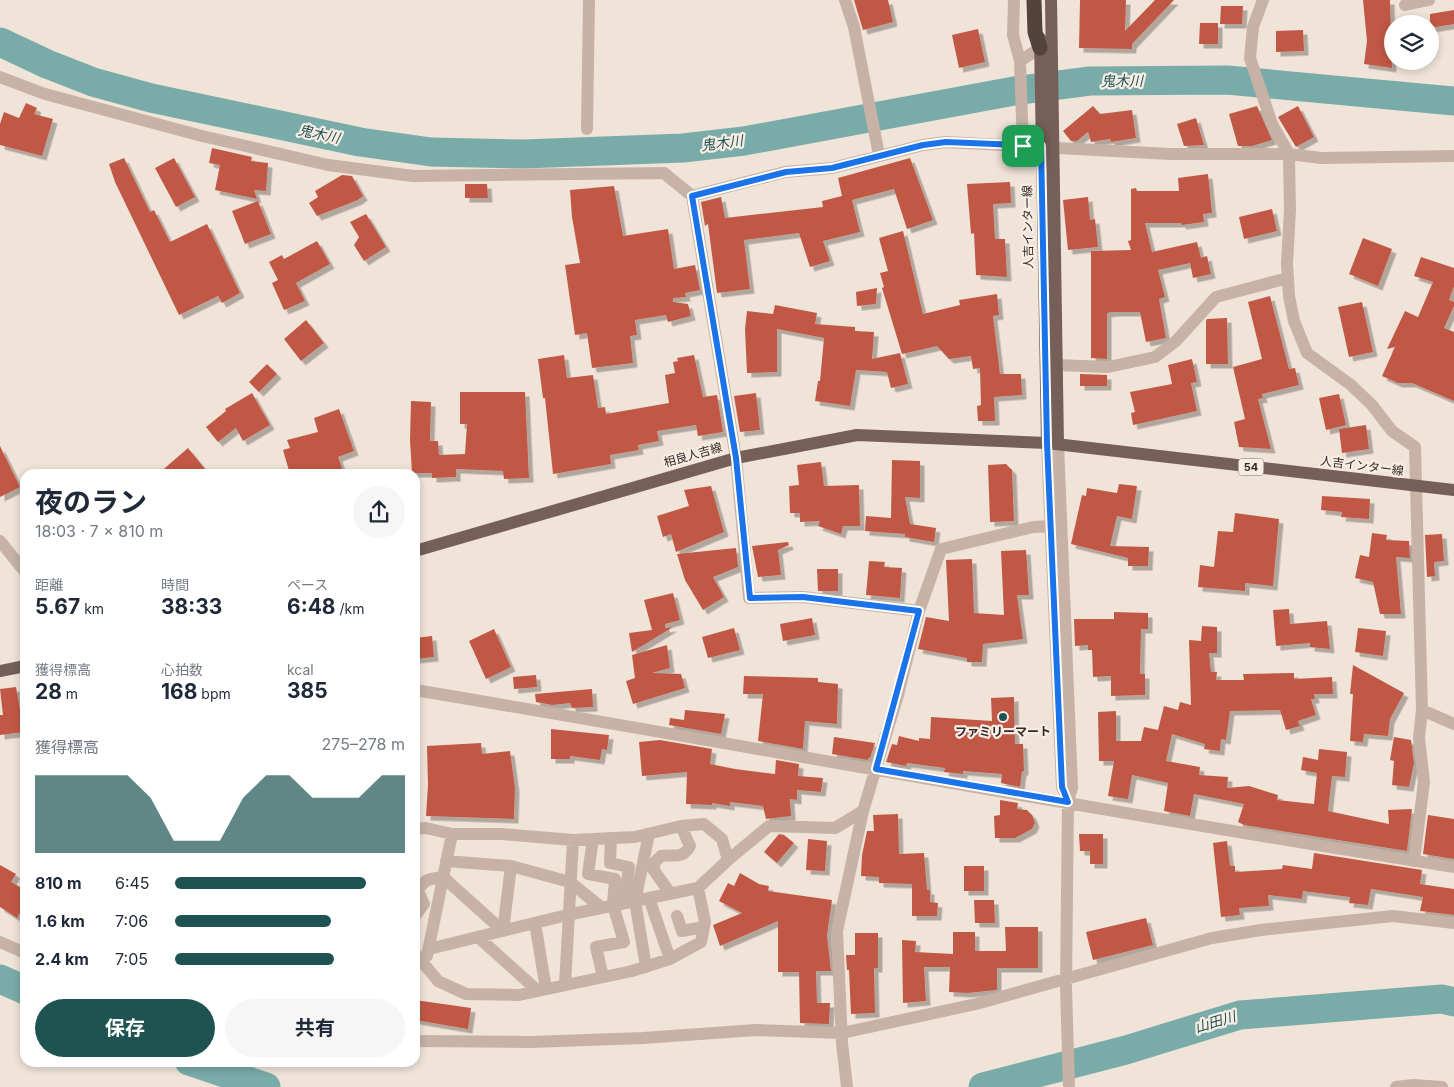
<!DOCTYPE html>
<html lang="ja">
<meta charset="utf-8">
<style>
:root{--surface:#fff;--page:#f6f6f7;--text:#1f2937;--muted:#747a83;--accent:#1e5352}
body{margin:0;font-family:Inter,"Noto Sans JP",sans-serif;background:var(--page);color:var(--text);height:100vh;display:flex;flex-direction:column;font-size:19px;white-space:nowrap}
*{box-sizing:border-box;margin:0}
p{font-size:16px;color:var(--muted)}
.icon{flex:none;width:28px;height:28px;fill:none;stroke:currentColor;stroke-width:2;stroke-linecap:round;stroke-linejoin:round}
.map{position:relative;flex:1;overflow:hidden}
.details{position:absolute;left:20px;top:469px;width:400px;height:598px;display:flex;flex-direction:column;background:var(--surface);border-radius:15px;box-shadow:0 2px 8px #0003}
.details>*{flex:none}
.controls{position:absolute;left:1384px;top:15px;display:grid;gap:10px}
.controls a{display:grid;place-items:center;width:55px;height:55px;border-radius:50%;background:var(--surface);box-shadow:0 2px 8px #0003;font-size:25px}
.pin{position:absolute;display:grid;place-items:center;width:42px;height:42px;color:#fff;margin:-21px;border-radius:10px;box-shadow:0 2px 8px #0006}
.round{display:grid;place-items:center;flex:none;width:52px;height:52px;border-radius:26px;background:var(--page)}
.head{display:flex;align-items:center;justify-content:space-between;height:85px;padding:0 15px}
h1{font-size:28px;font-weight:700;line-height:38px}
.metrics{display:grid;grid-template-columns:repeat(3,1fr);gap:8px;height:85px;padding:5px 15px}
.metrics div{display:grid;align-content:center}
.metrics b{font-size:21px;font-weight:700}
.metrics small{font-size:14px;font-weight:400}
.metrics p{font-size:14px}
.chart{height:140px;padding:10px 15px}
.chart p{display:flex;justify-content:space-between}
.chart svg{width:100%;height:90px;margin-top:5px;fill:var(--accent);opacity:.7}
.primary-button{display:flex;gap:10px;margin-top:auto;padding:10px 15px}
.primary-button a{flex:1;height:58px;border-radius:30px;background:var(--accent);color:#fff;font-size:20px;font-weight:700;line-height:58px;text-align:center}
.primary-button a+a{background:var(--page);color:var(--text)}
ul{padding:0 15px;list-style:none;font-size:16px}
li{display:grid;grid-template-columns:80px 60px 1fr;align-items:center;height:38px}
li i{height:12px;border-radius:6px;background:var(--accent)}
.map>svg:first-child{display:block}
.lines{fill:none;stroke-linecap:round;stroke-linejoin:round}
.river{stroke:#79aba9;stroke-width:29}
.building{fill:#c15945;filter:url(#shadow)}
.minor{stroke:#c7b2a5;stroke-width:12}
.major{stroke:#755f58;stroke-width:12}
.highway{stroke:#54423d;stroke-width:15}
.route-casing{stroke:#fff;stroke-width:10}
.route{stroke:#1a73e8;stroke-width:6}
.poi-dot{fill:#1e5352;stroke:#f8ede4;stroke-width:2}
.labels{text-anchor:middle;stroke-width:4.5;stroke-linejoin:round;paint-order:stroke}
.shield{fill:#f8ede4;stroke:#6e645f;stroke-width:1}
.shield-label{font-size:11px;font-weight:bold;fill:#332926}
.street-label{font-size:12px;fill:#332926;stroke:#f8ede4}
.poi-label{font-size:12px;font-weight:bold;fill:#332926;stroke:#f8ede4}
.water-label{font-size:14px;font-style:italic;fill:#1e5352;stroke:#f8ede4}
</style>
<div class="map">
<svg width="1454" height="1087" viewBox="0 0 1454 1087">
<defs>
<filter id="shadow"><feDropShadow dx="4.5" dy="4.5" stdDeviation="0" flood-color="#0004"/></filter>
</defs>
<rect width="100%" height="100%" fill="#f0e3d8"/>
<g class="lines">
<path class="river" d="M0,42L47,64L93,82L151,98L360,142L431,152L524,154L683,148L744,141L1014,91L1090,81L1227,80L1454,101
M0,979L25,990
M189,1061L266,1087
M983,1087L1126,1050L1240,1015L1442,999L1454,1002"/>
</g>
<path class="building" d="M854,0H888L893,22L863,30Z
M1080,0H1126L1125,31L1155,0H1174L1132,44V49L1079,48Z
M1363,0H1390L1392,68L1364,64L1367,41Z
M1221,6H1243L1242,24H1220Z
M1454,10V24L1430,28V14Z
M1200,23H1218V44H1199Z
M978,29L985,62L959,68L952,35Z
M1303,30L1304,51L1276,52V31Z
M26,103L37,108L34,114L53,119L42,156L0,145V124L4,112L19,118Z
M1093,106L1100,114L1132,110L1136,138L1111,142L1110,139L1091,142L1088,132L1077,141H1071L1063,131Z
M1257,106L1272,140L1252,146H1238L1229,114Z
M1298,106L1314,137L1296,147L1278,117Z
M1196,118L1204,145L1184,146L1177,124Z
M212,148L252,157L251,161L268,163L266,191L254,190L257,199L215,190L220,165L209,163Z
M124,158L150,212L154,210L170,242L207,224L240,293L222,303L218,296L179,315L115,182L109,164Z
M174,158L195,197L176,207L155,168Z
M910,158L933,220L907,229L894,189L852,200L860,232L823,241L830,261L810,267L799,233L744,240L750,289L717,293L708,224L705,226L701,202L721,197L725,218L823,207L822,201L842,196L838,178Z
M1208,174L1212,213L1203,214L1204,222L1182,225L1181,223H1145L1152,252L1197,242L1201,258L1207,256L1211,274L1193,278L1190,263L1158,270L1165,297L1159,299L1166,338L1146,342L1140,312H1112L1107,313V359L1091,358V251L1131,250L1128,241L1131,240V189L1136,188L1137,191H1179L1178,178Z
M342,175L352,176L363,196L358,200L317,216L309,203L318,197L315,191Z
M1010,182L1011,203L993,204L995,239H1005L1007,277L976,275L974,233L971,234L967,184Z
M465,184H487L488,198H465Z
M614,186L623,236L668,229L674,269L695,265L700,290L685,293L686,297L673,298V302L688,304L691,316L668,322L666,315L635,320L637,335L630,336L633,363L592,368L587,333L575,335L565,265L580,263L572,217L570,190Z
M1088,197L1090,220L1095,219L1098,247L1068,250L1063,200Z
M258,201L271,234L245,244L232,211Z
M1272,209L1277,231L1244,239L1239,217Z
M366,214L386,247L364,261L354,245L359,237L350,222Z
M903,231L923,314L960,305L959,300L997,294L999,315L993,316L1000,374H1021L1022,395L994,397L995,421H978L977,406L981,405L980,368L973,369L971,356L949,359L937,346L902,354L882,288L884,287L880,273L888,271L879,238Z
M1363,238L1392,249L1378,286L1349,274Z
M317,241L330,264L296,283L305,301L284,310L272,283L278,280L269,262L282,255L284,259Z
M1421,257L1454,268V286L1449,300L1454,302V306L1444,328L1454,332V401L1412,383H1398L1382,376L1395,347L1387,349L1405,311L1418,317L1433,282L1414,276Z
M877,288L876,304L857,306L856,292Z
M1270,296L1289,369L1295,368L1299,385L1262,394L1263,398L1258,399L1271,449L1239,447L1234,422L1245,419L1233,367L1262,359L1248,302Z
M1362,302L1373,352L1349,357L1338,307Z
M775,305L817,313L815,324L855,327V331L874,332L872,359L900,353L908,384L891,388L887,372L856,370L850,406L815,401L818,381H820L824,338L777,329V372L747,373L745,329L747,311L773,314Z
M1227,318L1228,364H1206V321L1207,319Z
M306,320L324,343L301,361L284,339Z
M564,355L567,378L593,375L598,408L605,407L606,414L669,403L665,375L675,373L673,362L678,361L677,358L694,355L703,397L717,395L723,432L698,436L696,425L657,431L659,441L638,445L639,450L610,455L611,464L553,474L545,398H543L538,359Z
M1192,359L1197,382L1191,383L1197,411L1133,425L1131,413L1135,412L1130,392L1172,384L1168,365Z
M267,364L277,374L259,392L249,382Z
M1080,374L1107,375V386H1080Z
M460,392H525L529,478L504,479L503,471L456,469V477L432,478V473H412L410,440L411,401L431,402L430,441H438L439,455L465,454L467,424H460Z
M252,393L270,425L243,441L236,428L218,442L206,427L226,411L225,409Z
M756,393L760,430L740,432L734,396Z
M1339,394L1346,425L1326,430L1319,398Z
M339,409L354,451L338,457L344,474H290L283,450L290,448L287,440L318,432L314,418Z
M1366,425L1369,449L1342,453L1339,429Z
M0,446L20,487L0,497Z
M188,448L209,474H158Z
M892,460L920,461V498L905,497L910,524L936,528L934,542L905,537V534L865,531L866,516L891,518Z
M821,462L824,486L859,485L860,526H843L841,534L818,526L820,521L800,522V513H790L789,486L799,485L797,465Z
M1006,464L1012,470L1014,521L990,522L988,465Z
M1119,484L1137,486L1132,519L1117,516L1110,546L1149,547L1148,566H1128V558L1071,544L1082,495L1086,496L1087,488L1117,493Z
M711,486L724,532L676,552L671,534L663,537L657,516L689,506L684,490Z
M1322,496L1370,499L1369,519L1341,517L1342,512L1321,510Z
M1235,513L1279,519L1273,586L1245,583V591L1198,587L1200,565L1214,567L1218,531L1233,532Z
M1372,533L1387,535L1386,540L1409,541L1410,558L1396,557L1401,614H1380L1373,582L1355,578L1360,555L1369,557Z
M1442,534L1444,561L1434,562L1435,576L1427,577L1425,535Z
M788,542L789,545L778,550L781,575L758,577L752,546Z
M736,548L738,567L713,577L724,597L703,610L685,580L677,554Z
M1026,550L1029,595H1017L1023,639L983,644L982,662H967V658L918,649L926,617L949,621L946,560L972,559L974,613L1004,615L1001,551Z
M869,561L885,562L884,567L902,568L900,598L866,595Z
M817,569H838V591H818Z
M673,593L680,620L665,624V628L673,627L632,652L629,633L652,630L644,600Z
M1289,609L1290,624L1327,621L1330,649L1310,647V643L1276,646L1273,610Z
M1114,612L1148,613V629H1141L1140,674H1145V695L1111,696V676L1093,677L1092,650H1088V645L1075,646L1074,619H1114Z
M812,618L815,635L783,641L780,624Z
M1202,626L1217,627V653H1209L1211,672H1217L1216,680H1244L1243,674L1294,673V679L1332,677L1333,694H1314L1315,699H1311L1316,715L1298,721L1300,726L1286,730L1280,710L1230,711L1226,740L1221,739L1220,751L1204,749L1205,744L1172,734L1166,761L1200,767L1199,775L1228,777L1227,788L1249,786L1278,795L1277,800L1314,804L1317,773L1301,770L1303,757L1318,760L1319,749L1347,752L1345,777L1332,776L1328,811L1389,824L1388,810L1412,809L1407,851L1244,825L1238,822L1244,804L1194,794L1190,816L1164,811L1168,783L1132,775L1128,799L1108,796L1114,761H1099L1098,712L1116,711V741H1141L1144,727L1158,730L1164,706L1178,710L1180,702L1191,705L1189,640L1201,641Z
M734,628L740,650L708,658L702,637Z
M1358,628L1386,631L1383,656L1355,652Z
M494,629L511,667L486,679L469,641Z
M432,636L434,657L415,659V638Z
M667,645L670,668L652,673L681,674L685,688L633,704L626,681L635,678L632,655Z
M1353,665L1404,693L1390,719L1388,736L1364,734L1363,742L1350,741L1353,694H1350Z
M536,675L537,687L514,689L513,677Z
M744,676L818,678V682L838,684L837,724L805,721L803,749L758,741L763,694H743Z
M16,687L24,732L0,735V715H3L0,689Z
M592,689L593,707L572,708L570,703L552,705L536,702L535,694Z
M1014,697L1015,744H1023L1024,771H1022L1020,787L1001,783L1002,774L963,771V774L944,772L945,768L907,763L906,766L886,762L892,744L897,745L899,736L919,741V738L930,739L931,717L992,721L991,698Z
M685,710L725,714L721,734L669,725L670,718L684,720Z
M551,729L609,735L607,750L602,749L600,760L570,756V759H551Z
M834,737L875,743L870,758H868V760L832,754Z
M1394,737L1411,740L1414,763L1409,787L1392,785L1394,761L1390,760Z
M660,740L712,749L710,764L735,769L775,774L776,760L799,764L798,776L823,778L821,792L797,790V800L790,799L791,816L766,819L763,806L730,802V806L712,803V805L686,804L687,772L642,776L639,742Z
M481,743L482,754L510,751L515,788L514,819L426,816L428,785L427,746Z
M1000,800L1018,803L1017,809L1027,810L1032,815L1035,823L1032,829L1015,838H995L994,816L1000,815Z
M898,814L899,854L924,853L927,890H930V902L938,903L937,916H912V884L879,883V877L861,876L862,855L867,831H874L873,815Z
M1428,815L1454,819V859L1423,854Z
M779,834L784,835L794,843L777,863L764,852Z
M1079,834H1103V864H1090V851H1080Z
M808,839L827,841L825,871L806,870Z
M1227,841L1230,866H1235V872L1282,869L1283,865L1312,869L1314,853L1422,870L1420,884L1454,889V915L1420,911L1423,897L1371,889L1368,905L1349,903L1350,897L1303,891L1302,899L1268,895L1269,906L1239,908L1240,915L1221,917L1213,843Z
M0,865L16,874L11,882L25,890V905L17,918L0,907Z
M964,866H984V891H964Z
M740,873L759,884L769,886L768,891L832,900L827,935L831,971H816L817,1003H830L829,1024L800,1023L799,972H778V921L720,946L713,925L742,913L719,901L728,883L734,886Z
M974,900H994L995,923H975Z
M1146,918L1153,945L1093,960L1086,932Z
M1005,927H1038V968H997V990L967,993L949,992L950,967H924L926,1001L903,1003L902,940L916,941L915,952L953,954V932H975V951H1006Z
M855,933H878V968H874L875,1013L851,1014L849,970H847L846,955H855Z
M415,1000L471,1008L468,1029L415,1020Z"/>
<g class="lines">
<path class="minor" d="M845,0L854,27L879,155
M1014,0L1013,35L1020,61L1040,48H1049
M1263,0L1253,27L1250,58L1272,124L1289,154L1290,210L1287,264L1289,296L1294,321L1307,353L1351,385L1372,405L1392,431L1415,447L1422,710L1419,738L1424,782L1414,861
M1405,5L1429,0
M1020,61L1023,147
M0,77L45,94L202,136L328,165L413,176L664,173L692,196L736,458L749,598L803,597L919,611
M587,129L589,0
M692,196L785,172L832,168L923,145L946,142L1170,154H1289L1321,158L1454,156
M1056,365L1108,367L1155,357L1176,341L1216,297L1288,278
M1047,443L1062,787L1068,801
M1058,444L1072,788L1068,801L1066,987L1069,1087
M0,541L25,572
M415,690C762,748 1107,813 1454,867
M1422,710L1454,724
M415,829L426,828L452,834H501L573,840L635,837L681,826L704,824L722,839L728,860L698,888L705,922L701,942L670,959L632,971L519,995L466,994L438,981L415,953
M611,838L610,863L629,867L624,903
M593,839L588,874L615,879L613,905L624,942L596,947L603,977
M728,860L769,826L835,828L863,811
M446,861L511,866L570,882L602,908
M670,893L653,869L655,862L661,856C674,854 682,860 690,846L681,826
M649,898L670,959
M415,916L424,904L418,891C424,878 431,879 443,877L503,931
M677,916L682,931L704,927
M535,923L546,989
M503,931L511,866
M478,937L538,991
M0,942L25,953
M429,949L567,915L698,888
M427,956L452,834
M646,967L635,901L649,834
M565,985L573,840
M415,1041L531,1042L643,1038L756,1030L842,1033L976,1004L1212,938L1261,930L1393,916L1454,923
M847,1087L842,1043L837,931L863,811L898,695L919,611L941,549L1033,527L1051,526
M1396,1087L1413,1085L1442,1087"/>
<path class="major" d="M1051,0L1058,444
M1040,38L1047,443
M415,551L736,458L857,435L1047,443L1454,490
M0,671L25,666"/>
<path class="highway" d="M1034,0L1035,32L1040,48"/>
</g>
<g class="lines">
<g class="route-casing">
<path id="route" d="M946,142L1041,146L1047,443L1062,787L1068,802L876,769L919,611L803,597L750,598L736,458L692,196L786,172L832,168L923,145Z"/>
</g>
<use href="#route" class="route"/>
</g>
<circle class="poi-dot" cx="1003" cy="717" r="5"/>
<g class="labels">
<rect class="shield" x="1238.5" y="458.5" width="25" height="17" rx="4"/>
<g class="shield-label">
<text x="1251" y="471">54</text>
</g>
<g class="street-label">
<text transform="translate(1028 227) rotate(-91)" y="4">人吉インター線</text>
<text transform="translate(693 455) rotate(-16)" y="4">相良人吉線</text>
<text transform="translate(1362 466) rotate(7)" y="4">人吉インター線</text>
</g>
<g class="poi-label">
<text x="1003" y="736">ファミリーマート</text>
</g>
<g class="water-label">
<text transform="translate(1122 81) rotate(-1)" y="5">鬼木川</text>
<text transform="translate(319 134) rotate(12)" y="5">鬼木川</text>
<text transform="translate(722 143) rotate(-7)" y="5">鬼木川</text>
<text transform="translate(1215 1022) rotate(-17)" y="5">山田川</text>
</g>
</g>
</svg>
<div class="controls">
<a><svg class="icon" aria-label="layers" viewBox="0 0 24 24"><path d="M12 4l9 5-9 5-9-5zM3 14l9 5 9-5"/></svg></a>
</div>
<div class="pin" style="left:1023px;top:146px;background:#1e9e55"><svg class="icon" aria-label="arrive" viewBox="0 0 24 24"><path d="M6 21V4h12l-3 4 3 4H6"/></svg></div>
<section class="details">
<div class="head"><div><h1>夜のラン</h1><p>18:03 · 7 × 810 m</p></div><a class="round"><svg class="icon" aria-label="share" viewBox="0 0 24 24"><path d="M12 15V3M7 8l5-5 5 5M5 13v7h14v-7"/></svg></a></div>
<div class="metrics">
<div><p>距離</p><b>5.67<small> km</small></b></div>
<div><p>時間</p><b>38:33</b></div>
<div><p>ペース</p><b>6:48<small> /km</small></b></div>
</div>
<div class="metrics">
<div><p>獲得標高</p><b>28<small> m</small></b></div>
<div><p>心拍数</p><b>168<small> bpm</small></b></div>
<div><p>kcal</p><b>385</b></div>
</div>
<div class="chart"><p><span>獲得標高</span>275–278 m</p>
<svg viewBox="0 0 160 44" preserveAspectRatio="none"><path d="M0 44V6L10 6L20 6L30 6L40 6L50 17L60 38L70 38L80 38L90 17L100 6L110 6L120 17L130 17L140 17L150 6L160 6V44z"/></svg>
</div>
<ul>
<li><b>810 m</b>6:45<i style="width:83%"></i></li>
<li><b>1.6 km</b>7:06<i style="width:68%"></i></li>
<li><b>2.4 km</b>7:05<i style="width:69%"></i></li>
</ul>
<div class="primary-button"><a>保存</a><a>共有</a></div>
</section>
</div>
